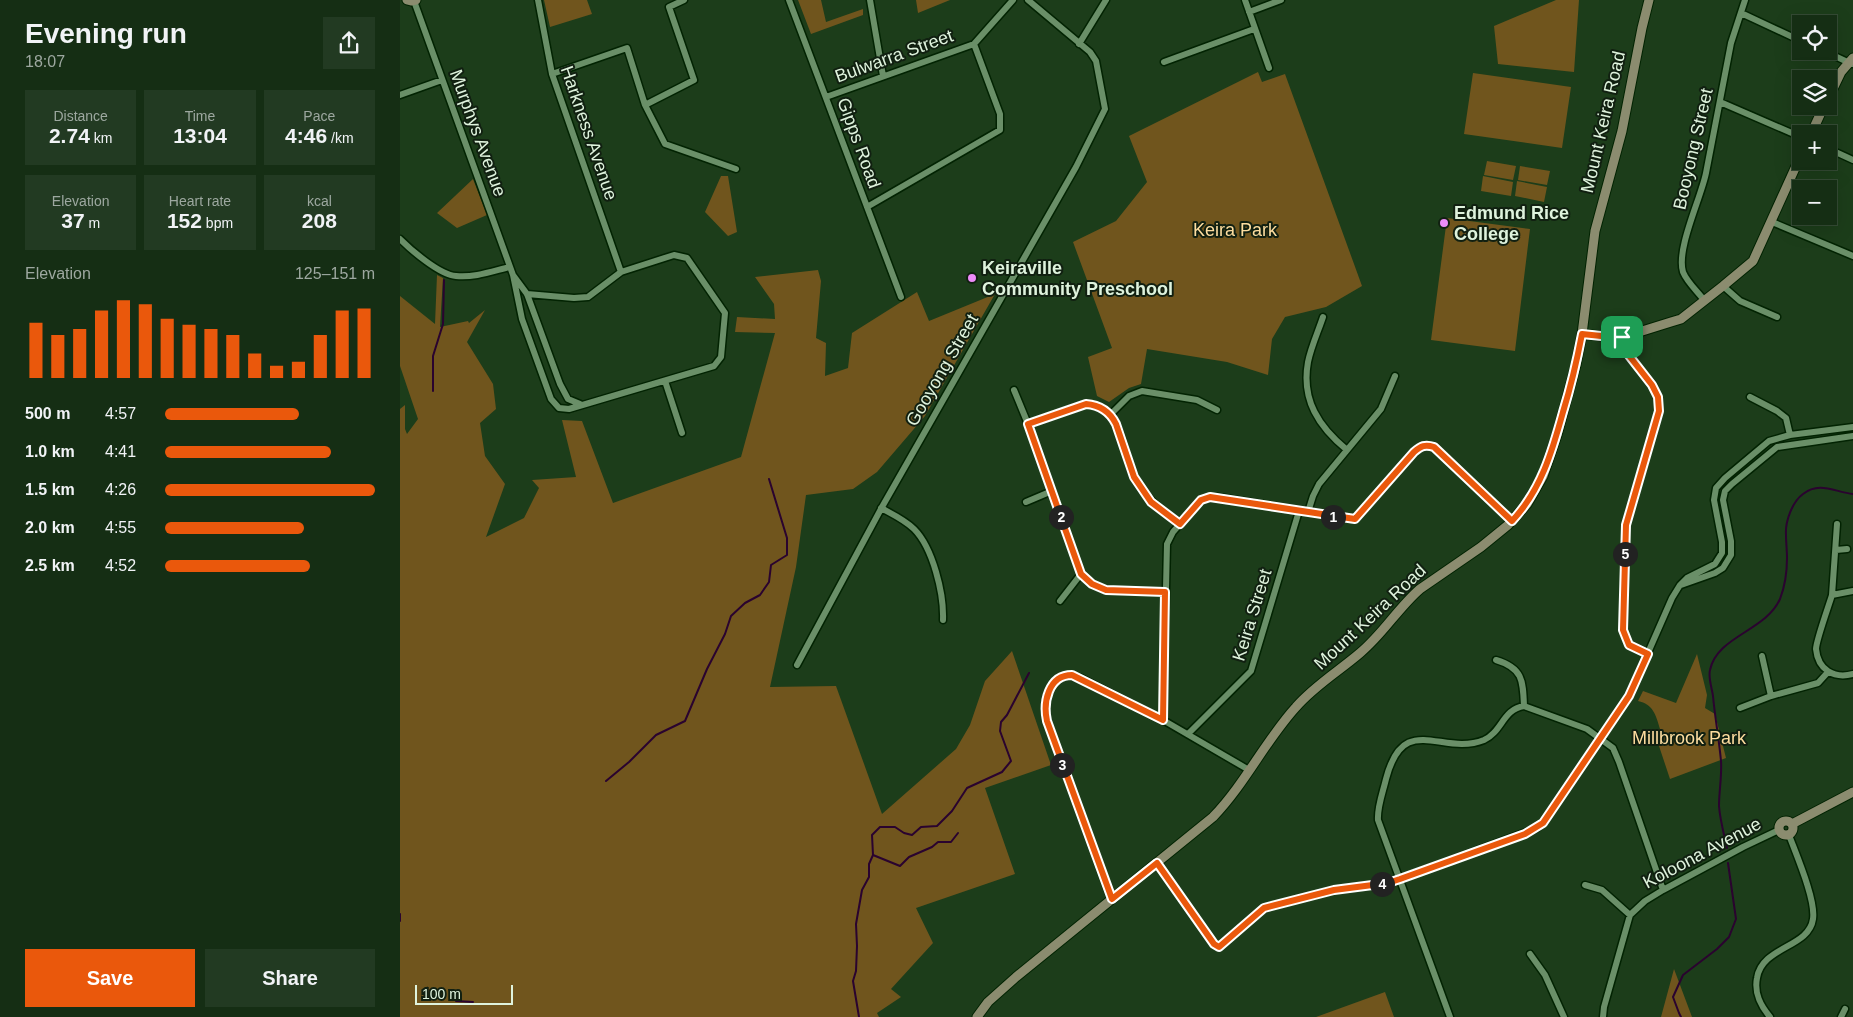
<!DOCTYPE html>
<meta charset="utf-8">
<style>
:root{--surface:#152e14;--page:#223a22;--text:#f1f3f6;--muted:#9da8a0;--line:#344a34;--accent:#ea580c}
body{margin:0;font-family:Arial,sans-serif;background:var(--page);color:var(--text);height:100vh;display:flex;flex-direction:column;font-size:19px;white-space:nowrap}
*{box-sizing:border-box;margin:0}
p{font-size:16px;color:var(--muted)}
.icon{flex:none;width:28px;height:28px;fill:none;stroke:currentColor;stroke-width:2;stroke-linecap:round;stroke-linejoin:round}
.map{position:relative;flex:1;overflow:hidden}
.side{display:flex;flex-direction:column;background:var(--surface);width:400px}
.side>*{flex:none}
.fabs{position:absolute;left:1392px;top:15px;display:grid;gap:10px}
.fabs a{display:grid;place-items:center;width:45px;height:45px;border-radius:0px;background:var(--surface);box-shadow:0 5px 20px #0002,0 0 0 1px var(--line);font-size:25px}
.scale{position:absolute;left:15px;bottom:12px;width:98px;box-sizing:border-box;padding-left:5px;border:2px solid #dff3dd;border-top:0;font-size:14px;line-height:18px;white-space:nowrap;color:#dff3dd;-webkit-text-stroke:4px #112011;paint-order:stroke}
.pin{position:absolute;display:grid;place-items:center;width:42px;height:42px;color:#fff;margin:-21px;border-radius:10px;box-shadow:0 2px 8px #0006}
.km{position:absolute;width:25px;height:25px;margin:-12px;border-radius:50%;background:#222;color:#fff;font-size:14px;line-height:25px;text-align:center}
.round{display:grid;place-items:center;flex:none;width:52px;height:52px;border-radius:0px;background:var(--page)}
.overview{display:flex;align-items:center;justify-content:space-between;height:85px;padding:0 25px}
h1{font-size:28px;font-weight:700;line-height:38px}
.stats{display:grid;grid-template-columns:repeat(3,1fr);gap:8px;height:85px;padding:5px 25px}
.stats div{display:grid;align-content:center;border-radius:0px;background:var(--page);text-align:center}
.stats b{font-size:21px;font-weight:700}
.stats small{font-size:14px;font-weight:400}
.stats p{font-size:14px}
.chart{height:140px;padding:10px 25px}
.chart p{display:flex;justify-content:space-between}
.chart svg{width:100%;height:90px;margin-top:5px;stroke:var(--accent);stroke-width:6}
.cta{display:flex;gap:10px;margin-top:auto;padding:10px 25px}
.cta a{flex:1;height:58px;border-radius:0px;background:var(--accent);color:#fff;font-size:20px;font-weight:700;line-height:58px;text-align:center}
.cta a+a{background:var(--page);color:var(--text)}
ul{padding:0 25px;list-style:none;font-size:16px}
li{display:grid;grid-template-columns:80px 60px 1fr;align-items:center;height:38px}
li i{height:12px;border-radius:6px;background:var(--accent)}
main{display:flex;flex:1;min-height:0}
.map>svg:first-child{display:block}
.green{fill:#70551d}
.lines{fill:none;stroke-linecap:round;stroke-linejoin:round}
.stream{stroke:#2a032f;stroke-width:2}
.street-casing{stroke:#022302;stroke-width:9}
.secondary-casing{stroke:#022302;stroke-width:11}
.street{stroke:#6a8f68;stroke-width:6}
.secondary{stroke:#8b8c6f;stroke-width:9}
.route-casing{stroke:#fff;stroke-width:10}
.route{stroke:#ea580c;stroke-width:6}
.poi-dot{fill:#ed8cf9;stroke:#112011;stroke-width:2}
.labels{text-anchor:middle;stroke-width:4;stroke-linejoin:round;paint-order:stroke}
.street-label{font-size:18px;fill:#dff3dd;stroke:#112011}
.poi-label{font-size:18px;font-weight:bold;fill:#dff3dd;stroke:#112011;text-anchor:start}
.park-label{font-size:18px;fill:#fddd9f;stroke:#112011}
</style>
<main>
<section class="side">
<div class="overview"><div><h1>Evening run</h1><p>18:07</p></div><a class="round"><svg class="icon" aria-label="share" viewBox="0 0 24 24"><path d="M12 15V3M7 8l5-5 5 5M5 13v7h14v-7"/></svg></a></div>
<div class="stats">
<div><p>Distance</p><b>2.74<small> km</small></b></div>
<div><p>Time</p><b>13:04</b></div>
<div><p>Pace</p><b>4:46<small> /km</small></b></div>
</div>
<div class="stats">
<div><p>Elevation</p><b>37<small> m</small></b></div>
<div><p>Heart rate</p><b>152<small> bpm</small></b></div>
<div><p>kcal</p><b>208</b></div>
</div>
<div class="chart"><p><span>Elevation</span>125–151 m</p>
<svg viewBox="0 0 160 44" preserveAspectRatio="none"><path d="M5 44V17M15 44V23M25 44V20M35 44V11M45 44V6M55 44V8M65 44V15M75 44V18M85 44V20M95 44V23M105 44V32M115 44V38M125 44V36M135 44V23M145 44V11M155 44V10"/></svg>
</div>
<ul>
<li><b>500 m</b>4:57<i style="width:64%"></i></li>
<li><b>1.0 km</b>4:41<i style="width:79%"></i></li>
<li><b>1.5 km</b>4:26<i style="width:100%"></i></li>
<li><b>2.0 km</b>4:55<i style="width:66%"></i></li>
<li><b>2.5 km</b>4:52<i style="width:69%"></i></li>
</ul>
<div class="cta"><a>Save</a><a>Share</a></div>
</section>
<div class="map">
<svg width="1453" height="1017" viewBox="0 0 1453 1017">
<rect width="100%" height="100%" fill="#1c3d1a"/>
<path class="green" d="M144,0H187L192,14L150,27Z
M398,0H421L426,22L463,9V15L411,34Z
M516,0H550L518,13Z
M1156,0H1179L1174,72L1098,64L1094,26Z
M858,72L862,82L885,74L962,286L926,307L885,317L872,339L868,375L827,362L747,349L741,384L729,388L709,402L697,396L688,357L712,348L673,242L716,221L747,182L729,136Z
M1073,73L1171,87L1162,148L1064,134Z
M1087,161L1116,166L1113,180L1084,175Z
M1120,166L1150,171L1147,185L1118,180Z
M321,176H328L337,232L328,236L305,212Z
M1083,176L1113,182L1111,196L1081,191Z
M73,179L87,215L57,228L37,213Z
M1117,181L1147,187L1144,202L1115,196Z
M1047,218L1130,229L1115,351L1031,340Z
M418,270L421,281L416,338L426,343L425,376L448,368L452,333L517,292L529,321L595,294L525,416L477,472L453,489L406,495L396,567L370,687L436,686L482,814L556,749L570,725L585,681L612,651L651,765L585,788L615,874L516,908L533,943L491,989L501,997L477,1013L479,1017H0V409L5,405V429L7,434L18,419L0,366V296L35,324L37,275L43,278L40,327L68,321L69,323L85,310L67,342L93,384L96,409L80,423L85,456L105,484L86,537L124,518L139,488L132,480L176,477L162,420L182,421L213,503L341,457L375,333L335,332L337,317L375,319L374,304L355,277Z
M1297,654L1307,695L1305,708L1315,714L1326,758L1270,779L1254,731L1260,729C1256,715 1253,704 1238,701L1243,691L1276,703Z
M1274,969L1292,1017H1261Z
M985,992L994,1017H916Z"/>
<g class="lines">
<path class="stream" d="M33,391V356L43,324L44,280
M206,781L229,762L256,735L285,721L307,669L325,634L331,616L345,603L360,595L369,582L371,565L387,555V538L369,479
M1327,848C1324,834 1320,820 1319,806C1319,791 1322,776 1321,761C1319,739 1315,718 1313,696C1312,688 1308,678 1310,670C1317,636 1366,631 1380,599C1385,586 1387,572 1387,558C1387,550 1386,543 1386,535C1385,522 1392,502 1403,494C1419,481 1435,492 1453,494
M473,855L500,866L509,857L532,847L538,842H551L558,833
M0,914V921
M56,1001L73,1002
M459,1017L453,981L456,971L457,946L456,924L462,890L469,877V864L473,855L472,835L480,827H495L504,833L512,835L521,827L537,826L552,811L567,788L602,772L611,761L600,731L601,722L607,715L629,673
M1281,1017L1279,1013L1273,997L1283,975L1317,949L1329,937L1336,919L1328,863"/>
<g class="street-casing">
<path id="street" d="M138,0L152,74L221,272
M389,0L501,297
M470,0L483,76
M845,0L869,68
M14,1L113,275L127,294L160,384L168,399L180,404
M849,12L881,0
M1341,13L1401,41
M679,44L706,0
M1424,51L1452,64
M764,62L854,29
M152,74L227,48L245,105L265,144L336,169
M0,95L42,80
M426,97L574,44L613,0
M1320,102L1401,137
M245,105L294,80L269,7L284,0
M1429,149L1453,160
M467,207L600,130V114L574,44
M1372,222L1453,256
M0,239C12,251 40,275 56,276C74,278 93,271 110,267
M113,275L122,319L151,399L159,408L169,409L314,366L321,357L325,313L287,258L274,255L221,272L188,297L174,298L127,294
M1323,286L1340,301L1377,317
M1304,300C1297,291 1287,282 1283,272C1276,249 1301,198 1306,173L1331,43L1345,0
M923,317C918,332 911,347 908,362C901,400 919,427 947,450
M1223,337L1227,353L1253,385L1258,397L1259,411L1226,525L1223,630L1229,645L1248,653
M265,381L282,433
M614,390L628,424L681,574L692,584L706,590L765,592
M1350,397L1377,411L1386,418L1390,435
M710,415L729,396L742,391L797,400L817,410
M628,424L686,404C723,406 722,451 734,477C744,497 762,510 780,524
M626,502L652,491
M481,508C492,514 505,520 514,529C533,548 544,594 543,620
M908,512L913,496L919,484L981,409L995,376
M1436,550L1447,549
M1281,585L1315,573L1323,568L1331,555V541L1323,500L1325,491L1332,484L1377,447L1453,436
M1453,591L1432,595C1429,605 1416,641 1416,649C1418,670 1434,679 1453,674
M1432,595L1437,524
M660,601L681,574
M1362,656L1371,696
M1096,660C1123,668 1123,681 1124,706
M397,665L482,507L676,167L705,109L696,61L690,52L628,0
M1340,708L1371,696L1418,683L1428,672
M763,720L767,544L773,532L801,500L805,498L818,497L955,519L1014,452C1020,446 1025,444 1034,447L1112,521
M788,734L851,671L899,511
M757,863L814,944L819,947L864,908L935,890L988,883L1000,879L1137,828L1143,823L1229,696L1272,598L1280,585L1287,578L1315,564L1322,553V542L1314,500L1316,488L1325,478L1369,441L1390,435L1453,427
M1185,885L1202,890L1230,915
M711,899L647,721C642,697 651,667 681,678L763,720L849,770
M1130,954L1145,975L1164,1017
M1050,1017L978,820C977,807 983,792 986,779C1004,710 1042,757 1084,740C1102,732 1103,709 1124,706L1187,729L1213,748L1219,762L1263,890
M1203,1017L1204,1007L1230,915L1245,901L1263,890L1343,847L1379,830
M1370,1017C1360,1005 1354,993 1357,978C1362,946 1409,948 1413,919C1416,900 1396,854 1389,835
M1441,1017L1445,1009"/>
</g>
<g class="secondary-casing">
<path id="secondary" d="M7,0L11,1L16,0
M1429,97L1441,72L1453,58
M1411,134L1424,106
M1182,334L1211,337H1223L1271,322L1281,319L1323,286L1353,261L1401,155
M1379 828a7 7 0 1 1 14 0a7 7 0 1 1-14 0Z
M1392,824L1453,792
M577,1017L588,1002L616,977L813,817C845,784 865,741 896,707C914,686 939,671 960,653C983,634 998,608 1020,589L1081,547L1108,525L1127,504L1143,476L1157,435L1176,365L1182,334L1195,231L1222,131L1242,28L1249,0"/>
</g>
<use href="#street" class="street"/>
<use href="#secondary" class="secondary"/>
</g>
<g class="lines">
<g class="route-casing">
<path id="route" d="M1182,334L1211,337H1222L1227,353L1252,385L1258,397L1259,411L1226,525L1223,630L1229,645L1248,654L1229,696L1143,823L1125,834L1000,879L988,883L934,890L864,908L819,947L814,944L757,863L712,899L647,721C643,703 648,675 672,675L763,720L765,592L706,590L692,584L681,574L628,424L686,404C700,405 710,412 716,424L734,477L751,502L780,524L801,500L810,497L955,519L1014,452C1021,446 1025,444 1034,447L1112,521C1141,490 1152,452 1163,412C1171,386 1177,360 1182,334Z"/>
</g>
<use href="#route" class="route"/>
</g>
<g class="poi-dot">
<circle cx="1044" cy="223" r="5"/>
<circle cx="572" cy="278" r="5"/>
</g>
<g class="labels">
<g class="street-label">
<text transform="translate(494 56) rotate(-20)" y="6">Bulwarra Street</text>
<text transform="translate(1203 122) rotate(-77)" y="6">Mount Keira Road</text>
<text transform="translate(78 133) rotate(70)" y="6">Murphys Avenue</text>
<text transform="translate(189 133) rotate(71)" y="6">Harkness Avenue</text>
<text transform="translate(459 143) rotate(70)" y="6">Gipps Road</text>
<text transform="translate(1293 149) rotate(-77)" y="6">Booyong Street</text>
<text transform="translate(542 370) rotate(-60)" y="6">Gooyong Street</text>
<text transform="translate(852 615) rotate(-73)" y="6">Keira Street</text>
<text transform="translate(970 617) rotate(-43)" y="6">Mount Keira Road</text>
<text transform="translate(1302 853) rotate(-28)" y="6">Koloona Avenue</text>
</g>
<g class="poi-label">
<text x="1054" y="219">Edmund Rice<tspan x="1054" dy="21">College</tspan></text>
<text x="582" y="274">Keiraville<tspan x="582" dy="21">Community Preschool</tspan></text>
</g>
<g class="park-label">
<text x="835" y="236">Keira Park</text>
<text x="1289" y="744">Millbrook Park</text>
</g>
</g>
</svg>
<div class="fabs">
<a><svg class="icon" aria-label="locate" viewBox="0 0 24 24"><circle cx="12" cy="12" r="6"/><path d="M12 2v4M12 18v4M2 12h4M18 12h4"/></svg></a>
<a><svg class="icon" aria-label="layers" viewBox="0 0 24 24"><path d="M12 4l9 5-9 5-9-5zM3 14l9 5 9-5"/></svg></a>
<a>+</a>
<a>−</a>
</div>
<div class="scale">100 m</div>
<div class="pin" style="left:1222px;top:337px;background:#1e9e55"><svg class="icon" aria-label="arrive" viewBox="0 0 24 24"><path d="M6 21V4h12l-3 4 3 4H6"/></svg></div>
<b class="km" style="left:933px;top:517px">1</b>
<b class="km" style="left:661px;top:517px">2</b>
<b class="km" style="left:662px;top:765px">3</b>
<b class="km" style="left:982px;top:884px">4</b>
<b class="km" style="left:1225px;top:554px">5</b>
</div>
</main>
